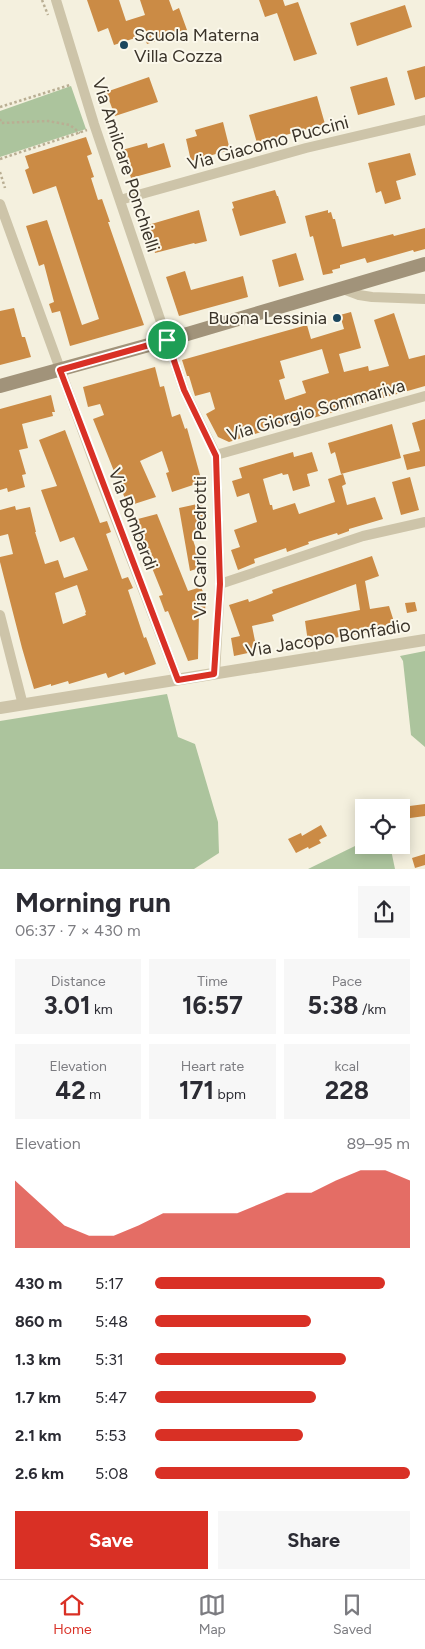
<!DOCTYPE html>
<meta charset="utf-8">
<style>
:root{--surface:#fff;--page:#f7f7f7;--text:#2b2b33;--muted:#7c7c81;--line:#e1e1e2;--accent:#d93025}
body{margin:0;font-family:Figtree,sans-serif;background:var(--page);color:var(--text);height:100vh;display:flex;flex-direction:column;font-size:19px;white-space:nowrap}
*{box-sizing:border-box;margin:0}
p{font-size:16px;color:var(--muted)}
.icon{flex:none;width:28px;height:28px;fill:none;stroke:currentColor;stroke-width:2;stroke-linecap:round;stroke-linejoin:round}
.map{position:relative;height:869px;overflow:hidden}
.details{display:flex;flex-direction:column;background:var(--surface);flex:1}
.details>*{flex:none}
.controls{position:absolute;left:355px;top:799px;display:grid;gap:10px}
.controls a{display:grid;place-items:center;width:55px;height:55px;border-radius:0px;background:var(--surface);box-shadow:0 2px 12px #0003;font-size:25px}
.pin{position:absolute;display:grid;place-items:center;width:42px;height:42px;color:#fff;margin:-21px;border:2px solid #fff;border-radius:50%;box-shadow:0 1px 5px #0007}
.round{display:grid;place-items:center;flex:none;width:52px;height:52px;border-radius:0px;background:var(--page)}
.head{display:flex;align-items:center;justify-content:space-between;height:85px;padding:0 15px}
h1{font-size:28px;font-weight:700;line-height:38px}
.metrics{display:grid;grid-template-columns:repeat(3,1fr);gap:8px;height:85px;padding:5px 15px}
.metrics div{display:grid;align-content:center;border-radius:0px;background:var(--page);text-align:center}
.metrics b{font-size:25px;font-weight:700}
.metrics small{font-size:14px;font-weight:400}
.metrics p{font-size:14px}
.chart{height:140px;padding:10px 15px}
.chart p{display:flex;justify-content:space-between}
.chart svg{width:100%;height:90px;margin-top:5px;fill:var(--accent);opacity:.7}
.primary-button{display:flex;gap:10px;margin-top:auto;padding:10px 15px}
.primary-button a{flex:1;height:58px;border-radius:0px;background:var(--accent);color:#fff;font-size:20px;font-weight:700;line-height:58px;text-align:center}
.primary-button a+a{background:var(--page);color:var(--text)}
ul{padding:0 15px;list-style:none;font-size:16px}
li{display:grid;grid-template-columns:80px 60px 1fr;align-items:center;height:38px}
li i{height:12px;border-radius:6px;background:var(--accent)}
.dock{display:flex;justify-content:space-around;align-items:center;height:70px;border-top:1px solid var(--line);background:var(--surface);font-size:14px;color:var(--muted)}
.dock a{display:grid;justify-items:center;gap:2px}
.dock .current{color:var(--accent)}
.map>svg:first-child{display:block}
.green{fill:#acc49d}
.building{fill:#cb8b45;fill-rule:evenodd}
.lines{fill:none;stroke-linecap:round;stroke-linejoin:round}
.path{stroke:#b9ae93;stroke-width:2.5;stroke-dasharray:2.5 2.5;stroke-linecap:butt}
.minor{stroke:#cdc4a9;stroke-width:10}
.tertiary{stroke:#cdc4a9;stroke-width:12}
.secondary{stroke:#a1937a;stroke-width:14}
.route-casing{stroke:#fff;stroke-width:10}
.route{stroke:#d93025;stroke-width:6}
.poi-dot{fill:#1c475e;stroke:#fbf8eb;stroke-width:2}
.labels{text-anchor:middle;stroke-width:4;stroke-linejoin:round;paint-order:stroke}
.poi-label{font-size:18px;fill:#3a3329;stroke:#fbf8eb;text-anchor:start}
.street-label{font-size:18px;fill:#3a3329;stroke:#fbf8eb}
</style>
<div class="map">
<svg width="425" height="869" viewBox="0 0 425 869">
<rect width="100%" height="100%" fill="#f4f0de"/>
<path class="green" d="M71,86L86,129L0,157V111Z
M425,651V747L411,735L403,661L400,656Z
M167,694L178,737L195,744L218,822L219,853L194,869H0V721Z
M364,843V845H390L395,869H308L355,846Z"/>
<path class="building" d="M87,0H119L126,21L145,15L140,0H169L173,11L179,8L187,30L147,44L144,35L114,45L108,28L98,32Z
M259,0H283L285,6L298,2L317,54L294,61L277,13L265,17Z
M405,5L412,27L357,46L350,23Z
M425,66V97L415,100L407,71Z
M149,77L158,102L115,116L106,92Z
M387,77L395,105L358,115L350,87Z
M317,96L325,124L257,143L249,115Z
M223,122L230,150L191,161L186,139L197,136L195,130Z
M86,137L92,154L87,156L94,177L91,178L98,200L102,199L110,222H108L144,325L70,346L60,311L52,313L49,304L54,302L44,264L39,266L26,226L47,220L82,325L99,319L56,186L33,194L25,170L29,168L25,156Z
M147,143L148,148L164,143L171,167L131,178L122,150Z
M410,153L416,175L396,181L401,199L385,204L381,191L376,193L368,163Z
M275,190L277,196H278L286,223L240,236L232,209L234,208L232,202Z
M199,210L207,241L195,244L194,243L155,253L148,225Z
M328,210V213L331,212L333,219H335L342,247L393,234L394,236L425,228V249L414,252L413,250L367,263L365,258L340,265V268L332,270L333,273L323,275L313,236L310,237L305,216Z
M296,253L304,280L279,287L272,260Z
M185,271L191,290L243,276L248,297L179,316L166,277Z
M14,308L22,337H25L31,357L0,365V311Z
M351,312L361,348L339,354L344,372L368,366L369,371L389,366L374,320L394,313L409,359L425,355V386L306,420V418L229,442L218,437L206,414L215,409L210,392L195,396L189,376H187L182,360L307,325L311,339L344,329L340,315ZM322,349L329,373L302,381L306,393L285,400L279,380L285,378L280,361Z
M155,367L160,387L164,386L172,417L180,414L185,429L187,428L202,482L172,492L166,473L169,472L162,451L140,461L156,497L128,506L93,419L104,415L100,404L88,407L83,387Z
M51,395L55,412H52L53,416L22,424L28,448L19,450L26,474L22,475L25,487L8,492L7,488L0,490V409Z
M425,419V466L407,470L403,455L420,451L412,423Z
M392,424L401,458L341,474L335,452L331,454L328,443Z
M65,430L100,523L107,521L111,532L106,534L122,579L128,577L133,588L128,590L144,638L146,637L156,664L125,675L124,672L108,678L106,673L69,684L68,681L51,686V684L34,689L22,648L0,562V557L13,554L8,534L0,536V510L15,506L16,510L30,507L36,532H35L45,564L58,560L64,578L88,570L74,537L60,542L41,490L57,486L39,440ZM77,585L86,612L85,613L86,615L63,624L55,593Z
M293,452L294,457L312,452L318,471L307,474L310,486L293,491L288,474L283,475L282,473L263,479L270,505H272L273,510L295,503L299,514L335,502L328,479L343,474L346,484L342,486L347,505L375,497L383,519L349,529V531L338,535L337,533L308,542L309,544L287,552L286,548L254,559L255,563L238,570L231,550L240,547L234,530L257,522L249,493L237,497L232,481L242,478L239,468Z
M410,477L419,510L401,515L392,482Z
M202,503L204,519H200L202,534L194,535V537H192L202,567L190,571L179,508Z
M157,514L188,591L201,587L206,599L205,611L199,612L198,659L188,661L168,611L165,612L159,596L163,595L135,526L134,520Z
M372,556L379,576L365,581L370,609L389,606L396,628L308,642L305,621L360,610L356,584L272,615L274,621L252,626L257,651L234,656L231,638L240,636L229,605L248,599L249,602L273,593L272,590Z
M415,602L417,611L407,613L405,603Z
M425,804V816L403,819L402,807Z
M321,825L327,836L319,840L321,843L309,849L308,847L296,853L288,839L301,833L302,836Z
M425,854V865L415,868L412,858Z"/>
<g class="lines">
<path class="path" d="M42,0L48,15
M0,107L70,85
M0,119L1,123L48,121L70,125L80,133
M0,159L87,130
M0,172L5,188"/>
<path class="minor" d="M56,0L94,124L184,390L216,455L220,584L215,674
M120,200L306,148L425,120
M0,204L99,476L178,680
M343,289L359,295L372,297L425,299
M216,455L425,396
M220,584L363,536L425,522
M0,615L23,705"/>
<path class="tertiary" d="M0,708L425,640"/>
<path class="secondary" d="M0,386L167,340L425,264"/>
</g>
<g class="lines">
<g class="route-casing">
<path id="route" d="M167,340L184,390L216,456L220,584L214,674L178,680L60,370Z"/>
</g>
<use href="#route" class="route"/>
</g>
<g class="poi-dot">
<circle cx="124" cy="45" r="5"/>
<circle cx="337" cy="318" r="5"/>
</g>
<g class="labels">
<g class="poi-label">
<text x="134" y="41">Scuola Materna<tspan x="134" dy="21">Villa Cozza</tspan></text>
<text x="327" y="324" text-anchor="end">Buona Lessinia</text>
</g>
<g class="street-label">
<text transform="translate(268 143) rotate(-15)" y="6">Via Giacomo Puccini</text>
<text transform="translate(126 165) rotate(72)" y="6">Via Amilcare Ponchielli</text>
<text transform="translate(316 410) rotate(-16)" y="6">Via Giorgio Sommariva</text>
<text transform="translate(133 519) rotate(69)" y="6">Via Bombardi</text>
<text transform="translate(200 547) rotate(-90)" y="6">Via Carlo Pedrotti</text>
<text transform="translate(328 638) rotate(-9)" y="6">Via Jacopo Bonfadio</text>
</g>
</g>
</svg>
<div class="controls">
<a><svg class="icon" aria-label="locate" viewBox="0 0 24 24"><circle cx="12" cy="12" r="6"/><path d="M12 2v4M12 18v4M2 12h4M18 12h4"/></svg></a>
</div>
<div class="pin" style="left:167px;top:340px;background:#1e9e55"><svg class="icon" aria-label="arrive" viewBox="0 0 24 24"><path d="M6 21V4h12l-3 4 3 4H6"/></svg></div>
</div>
<section class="details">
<div class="head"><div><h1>Morning run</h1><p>06:37 · 7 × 430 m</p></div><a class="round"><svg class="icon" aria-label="share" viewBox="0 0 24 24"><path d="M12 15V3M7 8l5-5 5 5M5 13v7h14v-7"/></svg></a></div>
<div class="metrics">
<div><p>Distance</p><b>3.01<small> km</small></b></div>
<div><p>Time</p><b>16:57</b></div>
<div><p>Pace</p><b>5:38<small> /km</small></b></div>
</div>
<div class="metrics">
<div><p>Elevation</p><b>42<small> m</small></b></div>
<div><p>Heart rate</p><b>171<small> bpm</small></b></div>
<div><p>kcal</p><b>228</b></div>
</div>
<div class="chart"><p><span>Elevation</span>89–95 m</p>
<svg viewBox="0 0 160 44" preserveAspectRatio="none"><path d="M0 44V11L10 22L20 33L30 38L40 38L50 33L60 27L70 27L80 27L90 27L100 22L110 17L120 17L130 11L140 6L150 6L160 11V44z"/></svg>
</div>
<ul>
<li><b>430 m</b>5:17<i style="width:90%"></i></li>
<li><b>860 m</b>5:48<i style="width:61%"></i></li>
<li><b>1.3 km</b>5:31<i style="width:75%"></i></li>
<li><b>1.7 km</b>5:47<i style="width:63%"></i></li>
<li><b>2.1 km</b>5:53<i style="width:58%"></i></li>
<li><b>2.6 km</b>5:08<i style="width:100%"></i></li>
</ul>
<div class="primary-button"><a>Save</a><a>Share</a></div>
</section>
<nav class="dock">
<a class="current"><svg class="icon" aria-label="home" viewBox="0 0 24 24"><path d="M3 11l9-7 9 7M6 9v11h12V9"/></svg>Home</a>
<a><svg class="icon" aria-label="map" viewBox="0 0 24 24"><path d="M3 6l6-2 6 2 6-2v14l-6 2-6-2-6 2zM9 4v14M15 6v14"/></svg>Map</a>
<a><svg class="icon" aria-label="saved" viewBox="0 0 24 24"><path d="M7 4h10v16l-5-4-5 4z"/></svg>Saved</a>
</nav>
